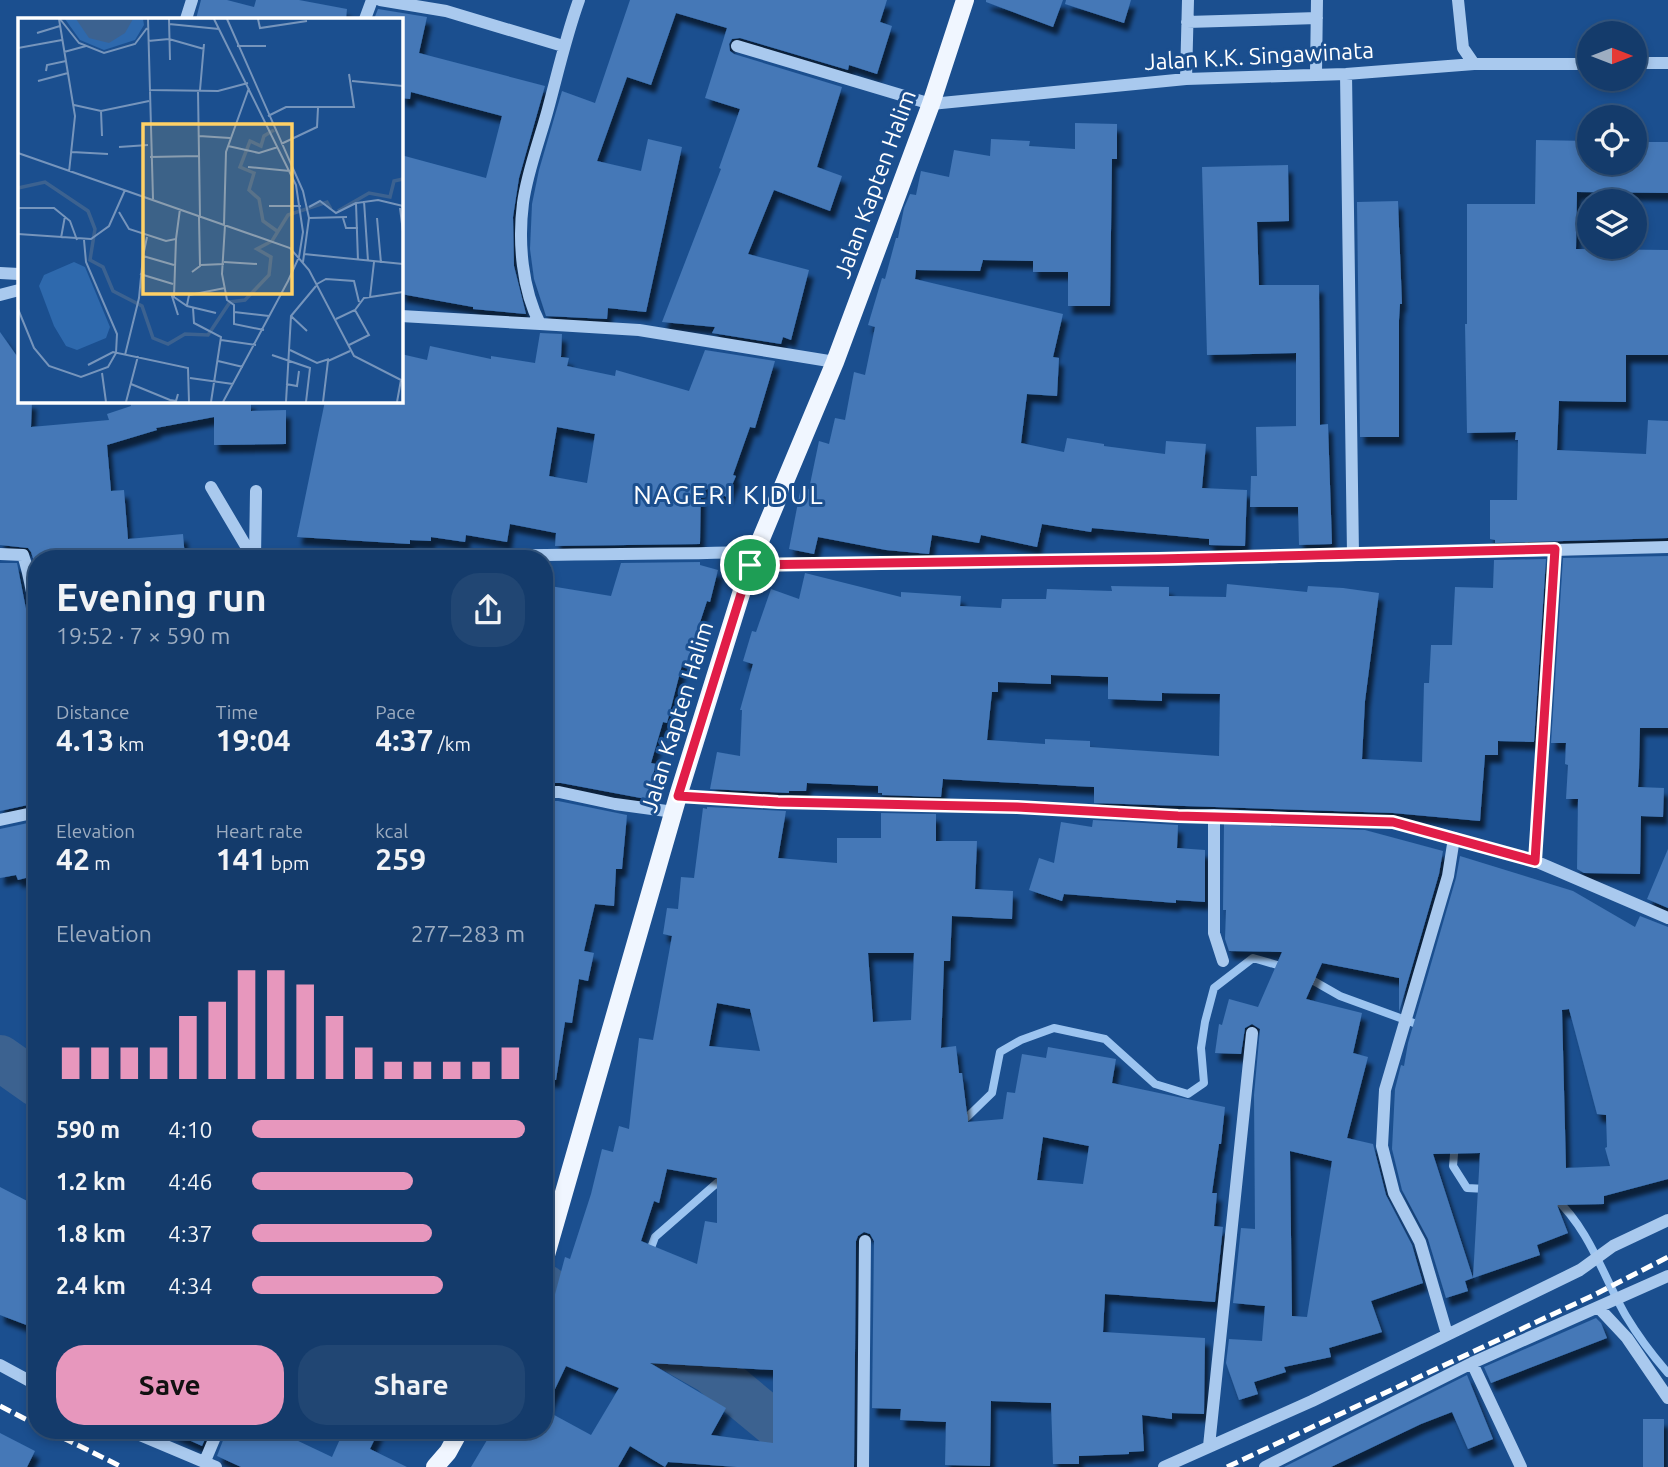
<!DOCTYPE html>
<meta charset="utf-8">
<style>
:root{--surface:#143b6b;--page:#214673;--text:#f1f3f6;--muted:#9dadc1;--line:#33557e;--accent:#e797bd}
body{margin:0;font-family:Ubuntu,sans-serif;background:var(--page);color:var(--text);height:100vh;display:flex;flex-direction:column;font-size:26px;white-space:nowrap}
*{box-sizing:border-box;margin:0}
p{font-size:23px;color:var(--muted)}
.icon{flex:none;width:38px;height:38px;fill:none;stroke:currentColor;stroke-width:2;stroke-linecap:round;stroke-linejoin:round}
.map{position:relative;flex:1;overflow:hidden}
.side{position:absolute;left:28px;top:550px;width:525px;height:889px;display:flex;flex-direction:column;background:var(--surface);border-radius:28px;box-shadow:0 4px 10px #0003,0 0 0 2px var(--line)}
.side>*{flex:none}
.needle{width:46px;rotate:90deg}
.buttons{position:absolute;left:1577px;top:21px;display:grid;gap:14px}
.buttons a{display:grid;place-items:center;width:70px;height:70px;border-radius:50%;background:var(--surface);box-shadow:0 4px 10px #0003,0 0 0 2px var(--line);font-size:35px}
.pin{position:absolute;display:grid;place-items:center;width:60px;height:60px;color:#fff;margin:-30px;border:4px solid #fff;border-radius:50%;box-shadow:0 2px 7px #0007}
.round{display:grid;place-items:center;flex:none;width:74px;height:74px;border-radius:28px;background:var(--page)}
.headline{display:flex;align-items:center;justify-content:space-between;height:119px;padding:0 28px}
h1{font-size:38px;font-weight:700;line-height:52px}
.figures{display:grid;grid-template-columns:repeat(3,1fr);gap:10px;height:119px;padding:7px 28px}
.figures div{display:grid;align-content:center}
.figures b{font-size:30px;font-weight:700}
.figures small{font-size:19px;font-weight:400}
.figures p{font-size:19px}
.chart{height:196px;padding:14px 28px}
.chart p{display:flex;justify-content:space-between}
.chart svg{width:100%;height:126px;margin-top:7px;stroke:var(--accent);stroke-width:6}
.primary-button{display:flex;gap:14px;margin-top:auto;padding:14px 28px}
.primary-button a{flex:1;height:80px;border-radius:28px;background:var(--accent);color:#111;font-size:28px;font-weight:700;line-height:80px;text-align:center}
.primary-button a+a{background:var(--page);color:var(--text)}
ul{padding:0 28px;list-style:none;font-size:23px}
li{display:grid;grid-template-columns:112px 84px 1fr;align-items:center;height:52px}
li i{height:18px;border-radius:9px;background:var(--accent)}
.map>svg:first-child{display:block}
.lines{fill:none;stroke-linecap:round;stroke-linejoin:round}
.stream{stroke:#9cc4f0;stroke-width:8}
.river{stroke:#3c6290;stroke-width:46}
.building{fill:#4478b7;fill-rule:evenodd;filter:url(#shadow)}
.minor{stroke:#a9c9ee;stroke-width:12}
.major{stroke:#f0f6ff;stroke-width:18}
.rail{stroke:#fff;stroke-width:5;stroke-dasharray:12 5;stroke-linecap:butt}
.route-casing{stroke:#fff;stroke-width:14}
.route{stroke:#e11d48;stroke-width:9}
.labels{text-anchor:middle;stroke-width:6;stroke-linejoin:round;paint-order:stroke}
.street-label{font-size:23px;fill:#fff;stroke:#1b4f8f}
.quarter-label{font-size:26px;letter-spacing:2px;fill:#fff;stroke:#1b4f8f}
.inset-river{fill:none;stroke:#3c6290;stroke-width:3.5}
.inset-road{fill:none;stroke:#7695bc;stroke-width:2}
.view{fill:#ffd166;fill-opacity:0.15;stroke:#ffd166;stroke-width:3.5}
.inset-edge{fill:none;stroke:#fff;stroke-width:3.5}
</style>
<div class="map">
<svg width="1668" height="1467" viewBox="0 0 1668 1467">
<defs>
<filter id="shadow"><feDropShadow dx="4.5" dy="8" stdDeviation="2" flood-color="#0009"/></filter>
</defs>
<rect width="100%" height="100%" fill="#1b4f8f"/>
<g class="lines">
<path class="stream" d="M1305,976L1340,996L1422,1026
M960,1124L992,1093L1000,1052L1021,1040L1054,1028L1105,1039L1155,1084L1188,1094L1204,1083L1201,1048L1205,1022L1214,988L1253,958L1284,967
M1455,1143L1453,1166L1467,1188L1486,1189
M1554,1197C1590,1230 1603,1276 1626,1316C1638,1336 1653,1356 1668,1373
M649,1253L655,1237L718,1182L726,1178"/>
<path class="river" d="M0,1058L37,1084
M544,1287L579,1312L623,1321L711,1371L781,1429L788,1467"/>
</g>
<path class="building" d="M201,0H227L254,7L256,0H299L347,9L346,19H196Z
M630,0H887L880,22L892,26L877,74L849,65L848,70L740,38L732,39L729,44L730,51L734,54L842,87L817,167L842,176L830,211L774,190L748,254L809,270L791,340L783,337L781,344L712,333L715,327L662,322L721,169L719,168L740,109L705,98L727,28L676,13L651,85L627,77L597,161L641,171L648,139L682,147L646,312L608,308L607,319L546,316L534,279L530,249L532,204L539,170L562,91L595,103Z
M986,0H1063L1053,27L986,2Z
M1066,0H1131L1124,23L1065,4Z
M378,9L427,17L419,53L545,86L519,178L513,217L514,266L526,314L473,309V307L401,294V155L486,178L502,116L411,92L410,99L401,98V19H374Z
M1075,123L1117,124V159H1112L1110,306H1068V272H1033V261L983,260L980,271L916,270L915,279L1063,314L1053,357L1059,358L1057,396L1027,394L1021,443L1064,452L1067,438L1104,444V446L1165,454L1166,441L1206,444L1202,488L1247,490L1245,546L1209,545V539L1092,528L1091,532L1042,524L1037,547L981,535L979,543L932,535L929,554L886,550L818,537L814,554L789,549L801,487L809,489L819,441L829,444L835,418L845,420L854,372L865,375L875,327L868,325L882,278L885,279L896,238H898L904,208L910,194L916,195L921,171L949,177L954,150L990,156L991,139L1030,141L1029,146L1075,149Z
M1536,140L1589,141V163H1634V142H1668V193L1577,192L1576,249L1668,250V355H1626V402L1559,401L1557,450L1646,454L1648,420L1668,421V538L1495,543V540L1490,539V500H1517L1518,440H1515L1516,432L1467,433L1465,324H1467V204H1535Z
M1288,165L1289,221L1257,222L1259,285H1319L1320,425L1328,424L1332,544L1299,545L1298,507H1250L1251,476H1257L1256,427L1296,426V353L1207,355L1202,167Z
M1398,201L1402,304H1400L1399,320V437H1360L1357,202Z
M0,332L19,359V401H32L31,427L109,420L107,414L131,406L130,401H251V411L286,410V444L214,445V417L156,428L157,430L107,445L111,491L124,490L128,539L183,534L185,558H37V571L31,552L28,548L0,545Z
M540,333L562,334L561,357L569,358L567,366L615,376L616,370L689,391L705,350L775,361L755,428L750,427L733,475L736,476L727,497L701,486L700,544L555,546L556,533L510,524L507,542L466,535L465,542L431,537V541L410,540V544L297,537L325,401H401V354L427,360L430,346L491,359V356L535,363ZM557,427L595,434L587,483L549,476Z
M1668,556V728H1640L1639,771L1638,787L1664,788L1663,817L1641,816L1640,874L1584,873L1577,869L1578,799H1566L1568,765L1565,764L1566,743H1551L1563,558Z
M1546,559L1534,742L1498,741V755H1485L1480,821L1393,813L1094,803V787L943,779L941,797L882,795V793H878V786L807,783L806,791H789V793L710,789L717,752L740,756L742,710H740L753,664L743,661L752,631L756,632L771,589L799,599L805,573L901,597V592L961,596L960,606L1001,608L1002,599H1046L1047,589L1112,591L1111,586L1169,587V596L1226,597L1227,584L1307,592L1308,586L1343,588L1379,593L1365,701L1362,759L1422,762L1424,683H1429L1431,645H1452L1455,587L1493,588L1494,560ZM1051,675L1108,677V699L1162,701V693L1220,694L1219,756L1090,747V741L1045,739V744L987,740L992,692H998V682L1051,684Z
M700,562V565L718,570L710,602L707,601L687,662L683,661L667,723L663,722L651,763L656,764L646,799L561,783H544V739L554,702L544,699V688L553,659L544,657V585L611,596L621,563Z
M0,563H17L28,619L31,623L37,626V643L30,644V717H34L37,803L0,811Z
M544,801H558L627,815L622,869H616L614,906L595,904L584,951L594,953L588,981L579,979L572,1023L565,1022L556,1080L544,1079Z
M707,807L786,811L778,858L837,863V838H881V813L936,814V841H977L975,889L1013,891L1012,919L952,916L950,961H944L941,1048L956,1046L959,1073H962L968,1122L1003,1119L1007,1092L1015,1093L1022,1054L1046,1058L1048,1047L1116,1059L1112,1083L1225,1107L1221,1144H1219L1212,1193H1217L1214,1226L1223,1227L1215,1302L1105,1294L1103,1332L1205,1338L1204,1414L1172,1413V1419L1142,1415L1144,1451L1129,1452V1454L1079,1456V1464H1053L1051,1403L991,1401L990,1466L945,1465L946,1422L900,1420L901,1409L872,1408L874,1241L870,1234L864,1232L858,1236L856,1241L854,1467H737L668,1462L665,1467L630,1446L618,1467H471L493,1430H544V1311L550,1313L565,1257L570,1259L591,1194L602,1149L613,1152L619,1126L629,1129L639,1038L653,1040L672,936L663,934L667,908L678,909L681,877L694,878L703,808L707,809ZM868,953H914L911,1020L873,1022ZM717,1003L750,1009L760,1051L709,1046ZM1043,1137L1089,1146L1083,1184L1037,1180ZM667,1169L717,1178V1223L705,1221L697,1264L641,1241L654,1201L659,1203ZM650,1363L773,1370V1443L711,1435L726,1408ZM566,1366L619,1388L591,1435L545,1410Z
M1093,820L1178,825L1177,848L1205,850V902L1176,900V903L1064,894L1062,901L1029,890L1039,858L1054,863L1061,822L1092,827Z
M28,823L37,859V875L18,880L16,875L0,878V829Z
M1224,824L1365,830L1443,851L1439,874L1399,1012V978L1322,963L1306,999L1362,1013L1353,1053L1368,1057L1347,1138L1373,1144L1386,1195L1412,1245L1423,1283L1371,1301L1382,1332L1329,1348L1331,1357L1284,1367L1286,1372L1254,1382L1258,1394L1239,1400L1226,1363L1229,1339L1262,1341L1265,1306L1233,1303L1241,1228L1255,1229L1254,1095L1260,1029L1252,1024L1245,1028L1241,1054L1215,1053L1219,1024L1222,1025L1229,999L1258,1007L1282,952L1229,951L1225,939L1226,910H1223ZM1290,1151L1332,1161L1307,1317L1292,1316Z
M1668,849V908L1647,899Z
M1460,856L1573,891L1635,927L1640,916L1668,927V1179L1604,1196V1204L1557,1205L1568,1233L1537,1245L1540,1255L1473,1278L1480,1153L1433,1154L1473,1278L1465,1281L1468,1291L1446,1298L1428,1239L1402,1190L1392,1149L1395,1089L1401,1065L1404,1066L1408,1043L1456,878ZM1569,1009L1597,1114L1606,1115L1607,1147L1605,1148L1610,1166L1566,1168L1562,1010Z
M0,1187L37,1206V1329L0,1315Z
M1596,1318L1601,1323L1607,1338L1491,1383L1484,1367Z
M1467,1375L1493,1439L1468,1449L1452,1412L1421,1424L1331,1467H1284Z
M1643,1419H1664V1467H1643Z
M167,1430H209L202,1446Z
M227,1430H275L332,1457L344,1430H379L370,1449L407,1467H241L217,1456Z
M0,1433L35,1451L27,1467H0Z"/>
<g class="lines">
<path class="minor" d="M380,0L446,11L563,46
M579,0C566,36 558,72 548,109C540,139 527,172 523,203C518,242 522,289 540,324L639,330L835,362
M1458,0L1463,48L1474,64
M186,19L192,0
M365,19L372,0
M1187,22L1317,18
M737,46L931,104L1186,79L1346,74L1474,64H1589
M1634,63H1668
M1316,73L1317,0
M1346,74L1353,554
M1186,79L1188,0
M0,273L19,274
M0,295L19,290
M401,316L540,324
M211,487L253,558
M0,554L23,555C30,575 32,595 37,617
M255,558L256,491
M435,558C541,553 647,555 754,552
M750,565L1158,560L1668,547
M544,792H559L615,804L674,812
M678,796L778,802L1017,807L1178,816L1214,815L1393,822L1535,861L1668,918
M1214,815V933L1223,961
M0,820L37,812
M1535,861L1555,549
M1598,1307L1627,1338L1668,1398
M1447,1334L1420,1242L1394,1193L1382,1146L1385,1090L1448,876L1454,838
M1472,1363L1521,1467
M0,1365L37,1385
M128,1430L216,1467
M1209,1446L1252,1033
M205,1461L218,1430
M863,1467L865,1241
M1164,1467L1312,1401L1580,1270L1613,1246L1668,1220
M1265,1467L1472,1363L1668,1276"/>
<path class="major" d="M544,1262L678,796L750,565L835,362L931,104L965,0
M435,1467L448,1452L460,1430"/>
<path class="rail" d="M0,1406L37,1425
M47,1430L122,1467
M1227,1467L1594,1295L1668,1257"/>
</g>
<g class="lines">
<g class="route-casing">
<path id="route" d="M1555,549L1535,861L1393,822L1178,816L1017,807L778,802L678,796L750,565L1158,559Z"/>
</g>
<use href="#route" class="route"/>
</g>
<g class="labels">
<g class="street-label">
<text transform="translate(1259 56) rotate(-3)" y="8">Jalan K.K. Singawinata</text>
<text transform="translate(875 184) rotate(-70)" y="8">Jalan Kapten Halim</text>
<text transform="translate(677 717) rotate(-73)" y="8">Jalan Kapten Halim</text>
</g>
<g class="quarter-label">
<text x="729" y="504">NAGERI KIDUL</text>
</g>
</g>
<g transform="translate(18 18)">
<rect width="385" height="385" fill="#1b4f8f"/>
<path d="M47,1H125L126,7L117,22L86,32L62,22ZM56,244L67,249L92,309L88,320L59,332L48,328L36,308L21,268L26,257Z" fill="#2e69ad"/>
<path d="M58,1H115L107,15L91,25L71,20Z" fill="#3c6290"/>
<path class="inset-river" d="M256,112L246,118L243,128L232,123L222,149L236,155L231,172L241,181L245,203L259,213M0,170L27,164L70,193L77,211L72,242L85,249L95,273L124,288L135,320L150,326L167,316L190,317L212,284L227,282L251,257L253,239L239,231L254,223L270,197L309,184L313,191M320,193L351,175L372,179L376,163L385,161"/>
<path class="inset-road" d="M41,1L57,98L51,154M42,1L61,25L86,35L117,26L129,10M130,1L135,181M151,1L152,42M196,1L278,167L285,214L281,239L270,263L205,384M209,1L285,173L291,200L285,244M240,1L242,10L289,3M151,6L201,11M19,15L42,8M130,23L151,21L186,31M219,28H248M0,30L44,22M46,34L68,28M28,53L29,47L48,43M20,63L50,55M334,63L385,68M131,72L200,73L230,65M182,72L186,26M180,73L182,200M56,87L83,93L131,83M83,93L84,118M250,98L268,89H336L331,56M181,118L212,120M263,126L299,109L300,90M210,128L241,135L260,129M101,129L130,127M54,134L90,136M0,135L272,230L291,252L336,338L385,363M132,139L181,138M230,149L272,153M346,183L350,243M251,188H283M291,189L302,183L318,195L338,185M0,190H36L52,203L59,222M382,190L385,214M101,194L111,211L148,223L158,221L162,191M291,200L329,199M325,200L328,210H340M359,200L363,245M206,207L208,134L231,70M207,207L204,256L209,282L216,287V306L246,312M0,216L73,221L91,208L107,172M129,219L125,238L156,247M43,220L47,198M158,221L156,279L169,288L198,295M286,236L385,246M340,243L338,185L360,182L385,188M206,244L239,246M183,247L206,246M174,254L182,248L181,199M122,256L155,266M299,266L308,261L336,263L341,284M153,275L160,297M352,279L356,244M169,287L171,277L207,270M175,290L176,305L203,319L193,384M0,291L16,330L31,348L63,359L90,349L98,335L99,316L68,244L66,222M216,294L251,298M273,298L289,313M318,301L337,292L346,280L385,274M203,322L238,327M331,327L351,317L337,292M272,332L299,345L311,341M107,337L121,280L125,238M254,337L292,350L288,384M200,343L225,349M70,347L95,334L170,350L171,384M84,355L88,384M172,360L215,366M113,366L152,382L158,383L160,376M268,366L279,368L281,353M108,384L120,338M268,384L273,298L298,268M305,384L310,343L332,333M379,384L383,362"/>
<path class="view" d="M125,106H274V276H125Z"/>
<rect width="385" height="385" class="inset-edge"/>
</g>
</svg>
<div class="buttons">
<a><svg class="needle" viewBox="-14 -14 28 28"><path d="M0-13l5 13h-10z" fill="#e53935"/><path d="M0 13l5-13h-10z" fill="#9dadc1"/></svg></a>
<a><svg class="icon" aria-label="locate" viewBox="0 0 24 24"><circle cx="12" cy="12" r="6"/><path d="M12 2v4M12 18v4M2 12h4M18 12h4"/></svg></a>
<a><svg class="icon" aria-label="layers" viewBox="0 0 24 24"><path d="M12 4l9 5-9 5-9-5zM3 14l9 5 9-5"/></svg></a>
</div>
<div class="pin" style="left:750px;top:565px;background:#1e9e55"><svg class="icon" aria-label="arrive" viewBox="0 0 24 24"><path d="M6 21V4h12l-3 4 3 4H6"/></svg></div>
<section class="side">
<div class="headline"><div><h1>Evening run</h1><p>19:52 · 7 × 590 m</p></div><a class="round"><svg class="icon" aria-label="share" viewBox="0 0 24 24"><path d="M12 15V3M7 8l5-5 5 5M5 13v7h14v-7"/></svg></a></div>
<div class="figures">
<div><p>Distance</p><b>4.13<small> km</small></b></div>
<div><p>Time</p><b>19:04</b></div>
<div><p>Pace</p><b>4:37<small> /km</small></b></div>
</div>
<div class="figures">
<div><p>Elevation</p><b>42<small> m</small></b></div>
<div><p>Heart rate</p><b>141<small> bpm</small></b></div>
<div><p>kcal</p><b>259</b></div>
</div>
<div class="chart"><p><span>Elevation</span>277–283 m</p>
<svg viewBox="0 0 160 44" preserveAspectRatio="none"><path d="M5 44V33M15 44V33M25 44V33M35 44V33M45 44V22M55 44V17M65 44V6M75 44V6M85 44V11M95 44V22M105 44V33M115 44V38M125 44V38M135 44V38M145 44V38M155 44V33"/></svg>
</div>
<ul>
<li><b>590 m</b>4:10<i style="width:100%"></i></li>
<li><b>1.2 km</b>4:46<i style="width:59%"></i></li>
<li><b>1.8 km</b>4:37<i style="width:66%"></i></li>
<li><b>2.4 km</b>4:34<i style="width:70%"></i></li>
</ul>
<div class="primary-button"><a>Save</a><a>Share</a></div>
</section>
</div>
